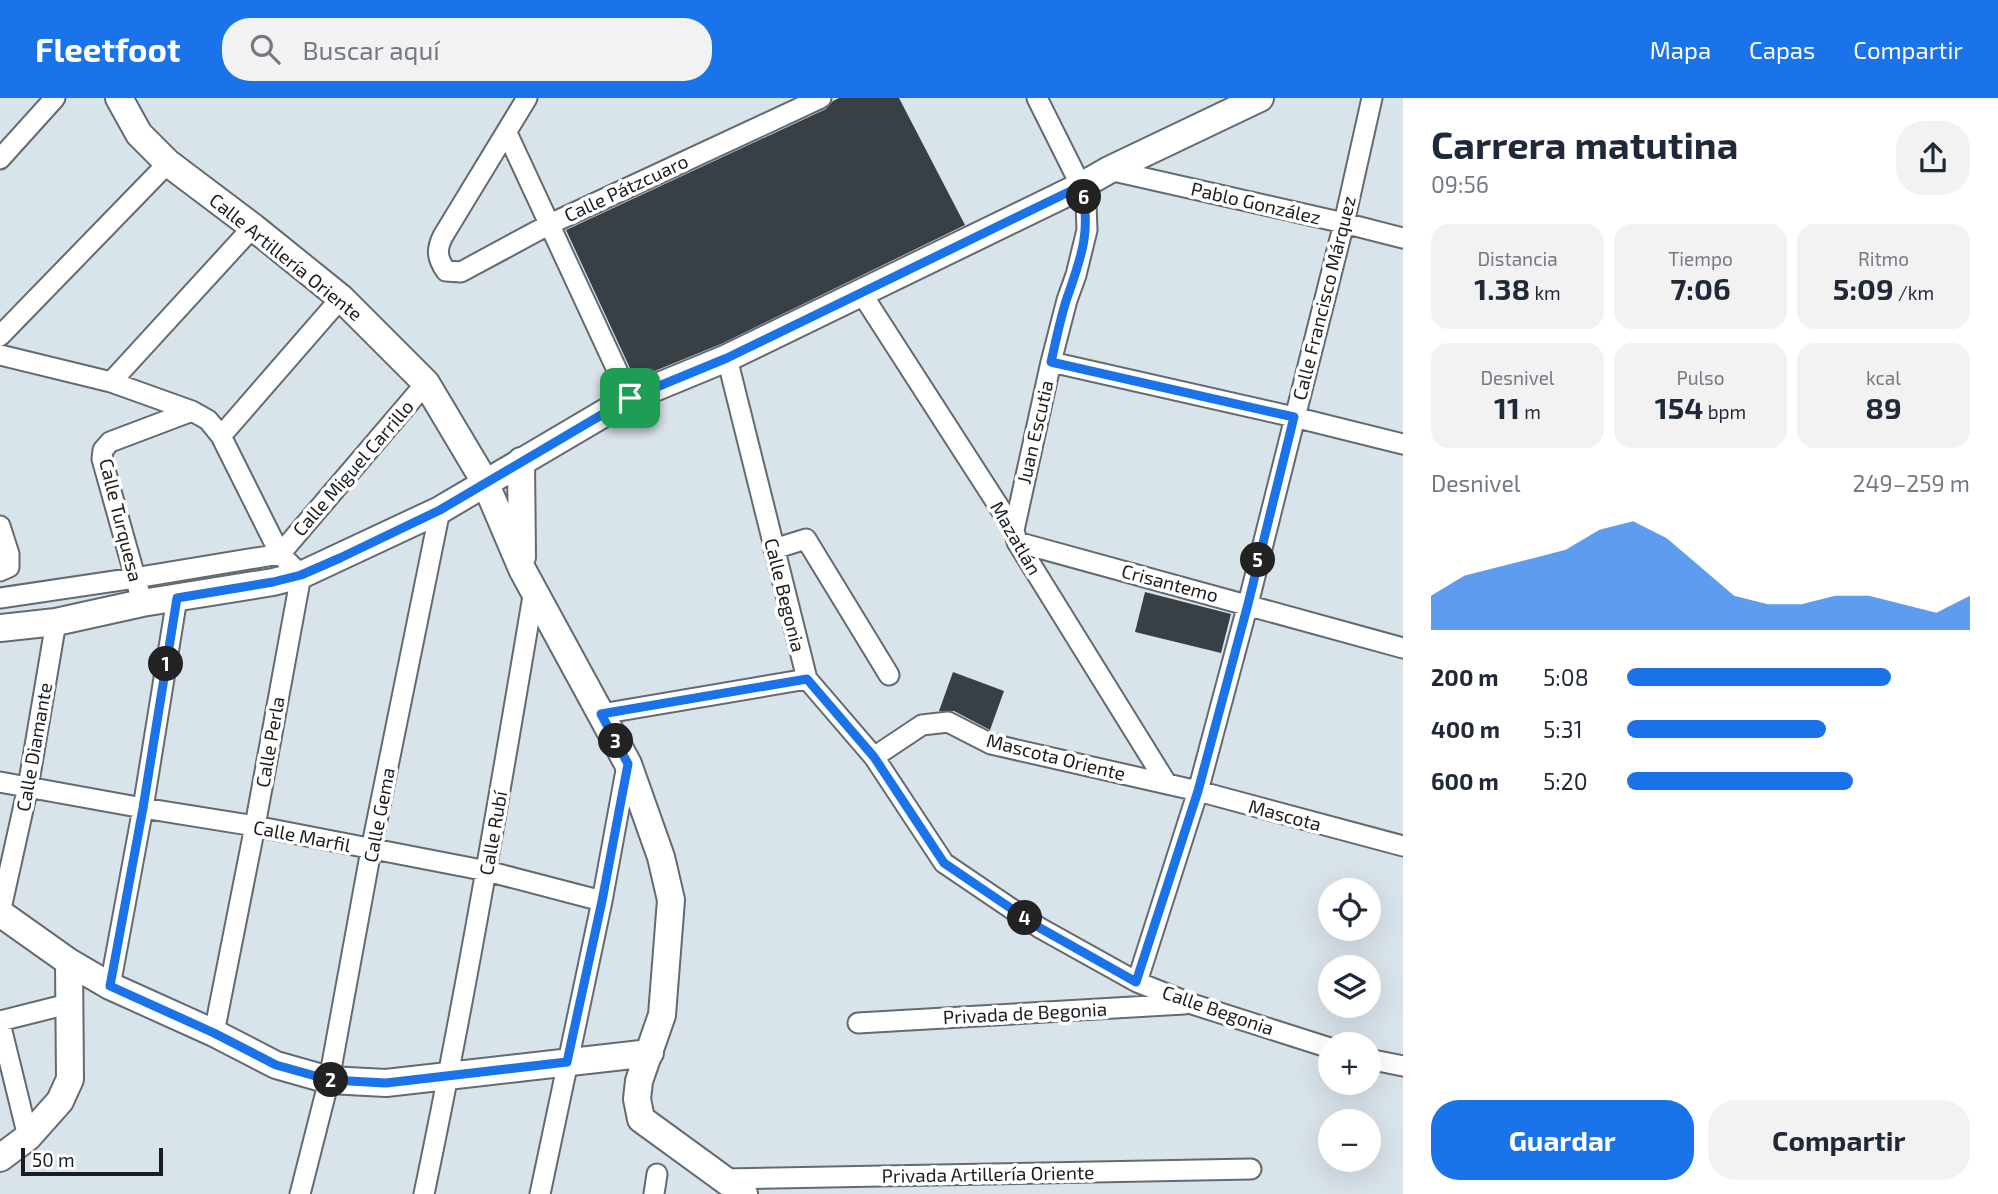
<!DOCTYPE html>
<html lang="es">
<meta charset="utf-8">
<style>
:root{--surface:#fff;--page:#f2f2f3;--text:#1f2937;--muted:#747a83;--accent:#1a73e8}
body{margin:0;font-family:"Exo 2",sans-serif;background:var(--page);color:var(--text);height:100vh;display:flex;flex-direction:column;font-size:26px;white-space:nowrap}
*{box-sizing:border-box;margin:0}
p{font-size:23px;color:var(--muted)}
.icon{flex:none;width:38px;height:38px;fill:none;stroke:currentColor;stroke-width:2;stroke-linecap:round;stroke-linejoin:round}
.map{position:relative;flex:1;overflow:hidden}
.details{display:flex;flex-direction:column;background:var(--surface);width:595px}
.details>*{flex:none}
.fabs{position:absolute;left:1318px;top:780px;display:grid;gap:14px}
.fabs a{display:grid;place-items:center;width:63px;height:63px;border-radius:50%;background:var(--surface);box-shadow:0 7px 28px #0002;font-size:35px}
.scale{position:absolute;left:21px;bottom:18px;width:142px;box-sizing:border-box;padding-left:7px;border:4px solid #1b1e21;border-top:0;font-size:19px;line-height:24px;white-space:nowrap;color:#1b1e21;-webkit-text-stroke:5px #fff;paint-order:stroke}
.pin{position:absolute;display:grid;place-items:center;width:60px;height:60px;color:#fff;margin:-30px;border-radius:14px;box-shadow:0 4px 10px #0006}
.km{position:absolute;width:35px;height:35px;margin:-18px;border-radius:50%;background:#222;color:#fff;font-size:19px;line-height:35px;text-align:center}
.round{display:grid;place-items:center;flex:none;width:74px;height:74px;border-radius:28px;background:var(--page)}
.overview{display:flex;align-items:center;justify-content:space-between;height:119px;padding:0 28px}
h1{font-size:38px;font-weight:700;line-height:52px}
.stats{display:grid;grid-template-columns:repeat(3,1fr);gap:10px;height:119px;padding:7px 28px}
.stats div{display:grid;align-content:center;border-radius:18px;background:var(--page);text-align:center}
.stats b{font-size:30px;font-weight:700}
.stats small{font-size:19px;font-weight:400}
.stats p{font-size:19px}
.chart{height:196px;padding:14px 28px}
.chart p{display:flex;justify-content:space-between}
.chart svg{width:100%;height:126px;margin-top:7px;fill:var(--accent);opacity:.7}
.action{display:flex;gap:14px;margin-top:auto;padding:14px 28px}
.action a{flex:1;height:80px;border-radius:28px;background:var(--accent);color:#fff;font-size:28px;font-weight:700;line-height:80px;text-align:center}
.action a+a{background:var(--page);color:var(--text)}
ul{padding:0 28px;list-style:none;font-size:23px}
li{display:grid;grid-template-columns:112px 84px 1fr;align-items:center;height:52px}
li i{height:18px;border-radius:9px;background:var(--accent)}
header{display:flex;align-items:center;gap:42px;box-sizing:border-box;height:98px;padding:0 35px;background:var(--accent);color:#fff}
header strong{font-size:33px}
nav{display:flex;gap:38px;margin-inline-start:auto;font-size:24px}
.search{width:490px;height:63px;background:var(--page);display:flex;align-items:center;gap:18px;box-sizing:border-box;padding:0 24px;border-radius:28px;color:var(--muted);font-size:26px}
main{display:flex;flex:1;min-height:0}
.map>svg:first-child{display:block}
.building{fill:#384046}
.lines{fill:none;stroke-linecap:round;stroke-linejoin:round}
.street-casing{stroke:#626b71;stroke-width:23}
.secondary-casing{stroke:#626b71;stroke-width:30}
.street{stroke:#fff;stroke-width:19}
.secondary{stroke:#fff;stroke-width:26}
.route-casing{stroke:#fff;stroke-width:14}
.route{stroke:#1a73e8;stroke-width:9}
.labels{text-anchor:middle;stroke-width:7;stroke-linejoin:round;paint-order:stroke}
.street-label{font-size:19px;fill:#1b1e21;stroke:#fff}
</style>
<header>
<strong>Fleetfoot</strong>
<div class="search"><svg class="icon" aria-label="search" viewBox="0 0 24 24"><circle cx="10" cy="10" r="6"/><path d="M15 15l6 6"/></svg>Buscar aquí</div>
<nav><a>Mapa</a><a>Capas</a><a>Compartir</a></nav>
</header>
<main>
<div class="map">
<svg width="1403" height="1096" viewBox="0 0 1403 1096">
<rect width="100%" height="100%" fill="#d9e3ea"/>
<path class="building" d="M839,0H899L965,127L721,246L635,281L566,132L826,11L833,3Z
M1145,494L1231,516L1221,555L1135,534Z
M953,574L1004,593L990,632L954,613H939Z"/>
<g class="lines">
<g class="street-casing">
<path id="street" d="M527,0L443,138C436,152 437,160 446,173L461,174L550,126L821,0
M507,35L630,300
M0,61L55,0
M1109,72L1344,125L1403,140
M862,196L1014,432L1017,444L1167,686
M0,238L168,65
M0,257L111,284L192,313L208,322L221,338L280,456L301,477L255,728L214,935
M727,260L807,581L874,659L944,765L1040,830L1137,884L1192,906L1330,950
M1051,264L1294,319L1403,346
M111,284L253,129
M221,338L341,200
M0,428L9,456V469L0,473
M1014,432L1051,264L1067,202L1076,177L1087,132L1086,106L1081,88L1037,0
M1017,444L1403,550
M774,451L806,441L889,577
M139,493L102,361L103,352L110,344L192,313
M0,500L135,480L280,456L426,285
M601,616L807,581
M874,659L922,627L948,624L991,646L1198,693L1403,748
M0,684L143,710L255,728L487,773L602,803
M0,815L28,689L56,524
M1137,884L1198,693L1248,506L1344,125L1372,0
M110,888L143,710L177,500
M0,923L68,906
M0,925L28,1039
M858,925L1184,906
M1368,961L1403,968
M725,1081L1251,1071
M300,1096L329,982L371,752L440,412
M424,1096C466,896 500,694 534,492
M540,1096L602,803L627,667
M654,1096L657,1076"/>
</g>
<g class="secondary-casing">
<path id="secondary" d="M119,0L139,36L168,65L253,129L341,200L426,285L485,384L522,471L628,666L661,759L671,802L662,917L639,983L637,1001L641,1021L744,1096
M521,363L522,459
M0,530L56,524L142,505L273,484L301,477L440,412L630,300L727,260L1081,88L1109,72L1260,0
M0,815L69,864L110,888L214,935L276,967L329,982L386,985L650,955
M0,1060L28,1039L60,1003L70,981L69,864"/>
</g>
<use href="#street" class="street"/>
<use href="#secondary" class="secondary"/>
</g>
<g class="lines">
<g class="route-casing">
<path id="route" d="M1081,88C1092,132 1081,160 1067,200C1060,221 1056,243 1051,264L1294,319L1248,506L1198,693L1136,884L1040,830L944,765L874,659L807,581L601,616L628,666L602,803L567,964L386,985L330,982L276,967L214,935L110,888L143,710L177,500L273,484L301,477L340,460L440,412L630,300L727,260Z"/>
</g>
<use href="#route" class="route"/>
</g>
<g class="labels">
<g class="street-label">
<text transform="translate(626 90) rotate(-25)" y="7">Calle Pátzcuaro</text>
<text transform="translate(1256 105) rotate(13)" y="7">Pablo González</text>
<text transform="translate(286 159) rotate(39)" y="7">Calle Artillería Oriente</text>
<text transform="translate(1324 200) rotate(-76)" y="7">Calle Francisco Márquez</text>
<text transform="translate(1035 334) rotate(-77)" y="7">Juan Escutia</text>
<text transform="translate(353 370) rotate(-49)" y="7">Calle Miguel Carrillo</text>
<text transform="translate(121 422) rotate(76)" y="7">Calle Turquesa</text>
<text transform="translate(1016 440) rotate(60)" y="7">Mazatlán</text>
<text transform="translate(1170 485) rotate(15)" y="7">Crisantemo</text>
<text transform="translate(785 497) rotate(76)" y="7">Calle Begonia</text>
<text transform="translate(270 644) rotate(-80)" y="7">Calle Perla</text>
<text transform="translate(34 649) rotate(-80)" y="7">Calle Diamante</text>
<text transform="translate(1056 659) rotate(14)" y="7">Mascota Oriente</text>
<text transform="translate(379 717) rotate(-79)" y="7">Calle Gema</text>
<text transform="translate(1285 717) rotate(15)" y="7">Mascota</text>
<text transform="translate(493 735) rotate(-80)" y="7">Calle Rubí</text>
<text transform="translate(302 738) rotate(11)" y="7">Calle Marfil</text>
<text transform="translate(1218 912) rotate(19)" y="7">Calle Begonia</text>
<text transform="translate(1025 915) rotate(-3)" y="7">Privada de Begonia</text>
<text transform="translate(988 1076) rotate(-1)" y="7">Privada Artillería Oriente</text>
</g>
</g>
</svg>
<div class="fabs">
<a><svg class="icon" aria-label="locate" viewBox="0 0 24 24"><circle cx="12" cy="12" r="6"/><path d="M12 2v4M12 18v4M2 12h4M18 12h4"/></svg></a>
<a><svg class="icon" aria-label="layers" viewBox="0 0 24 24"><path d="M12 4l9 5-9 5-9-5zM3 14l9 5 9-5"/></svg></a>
<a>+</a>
<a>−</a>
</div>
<div class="scale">50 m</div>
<div class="pin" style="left:630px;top:300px;background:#1e9e55"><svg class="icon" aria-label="arrive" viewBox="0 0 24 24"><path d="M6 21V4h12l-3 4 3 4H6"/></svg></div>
<b class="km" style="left:166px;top:566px">1</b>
<b class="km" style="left:331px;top:982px">2</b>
<b class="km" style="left:616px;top:643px">3</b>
<b class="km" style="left:1025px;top:820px">4</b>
<b class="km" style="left:1258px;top:462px">5</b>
<b class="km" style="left:1084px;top:99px">6</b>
</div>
<section class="details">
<div class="overview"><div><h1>Carrera matutina</h1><p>09:56</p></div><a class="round"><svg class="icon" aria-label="share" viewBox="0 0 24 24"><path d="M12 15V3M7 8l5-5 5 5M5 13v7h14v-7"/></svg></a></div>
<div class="stats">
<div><p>Distancia</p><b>1.38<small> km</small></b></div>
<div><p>Tiempo</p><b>7:06</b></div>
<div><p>Ritmo</p><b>5:09<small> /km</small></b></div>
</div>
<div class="stats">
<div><p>Desnivel</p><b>11<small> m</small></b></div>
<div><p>Pulso</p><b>154<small> bpm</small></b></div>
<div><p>kcal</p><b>89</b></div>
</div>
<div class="chart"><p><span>Desnivel</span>249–259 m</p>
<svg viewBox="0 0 160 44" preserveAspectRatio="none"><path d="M0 44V32L10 25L20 22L30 19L40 16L50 9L60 6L70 12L80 22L90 32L100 35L110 35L120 32L130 32L140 35L150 38L160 32V44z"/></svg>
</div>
<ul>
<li><b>200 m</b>5:08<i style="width:77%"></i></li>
<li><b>400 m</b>5:31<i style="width:58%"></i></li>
<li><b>600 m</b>5:20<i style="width:66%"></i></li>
</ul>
<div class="action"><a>Guardar</a><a>Compartir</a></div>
</section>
</main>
